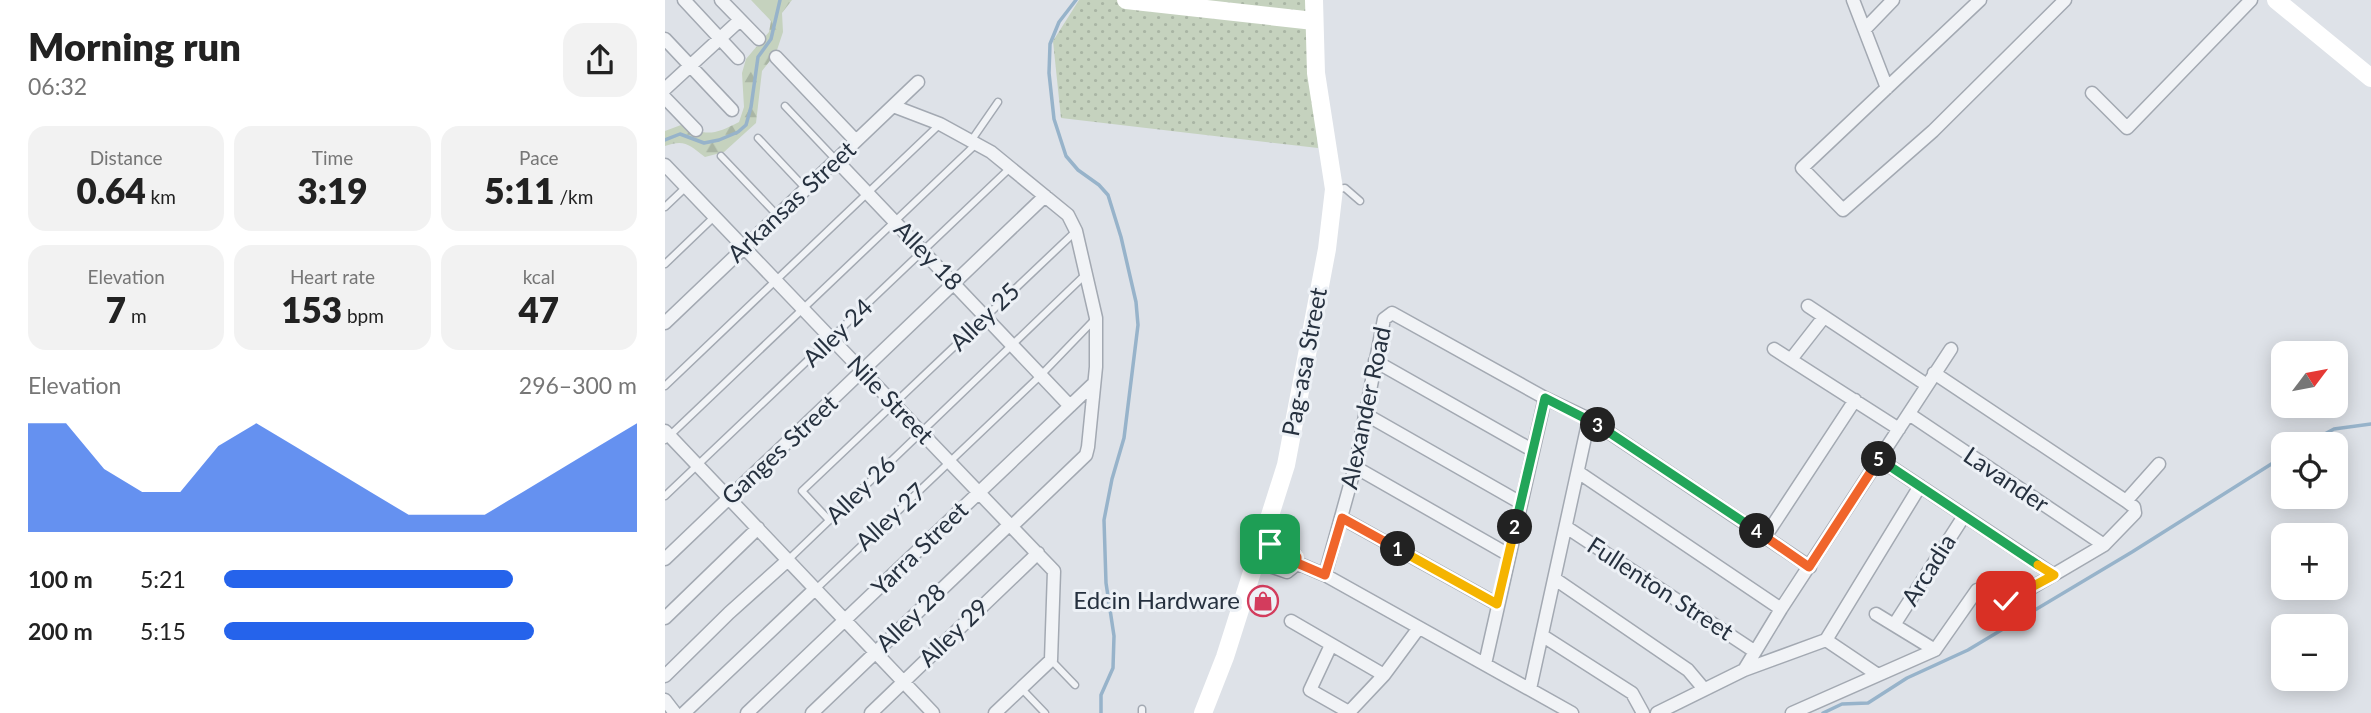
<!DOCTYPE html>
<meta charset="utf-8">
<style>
:root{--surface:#fff;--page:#f2f2f2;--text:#222;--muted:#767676;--accent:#2563eb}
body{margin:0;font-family:Lato,sans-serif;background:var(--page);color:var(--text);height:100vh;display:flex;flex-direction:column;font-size:26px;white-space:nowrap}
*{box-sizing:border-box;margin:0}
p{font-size:23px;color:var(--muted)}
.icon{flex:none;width:38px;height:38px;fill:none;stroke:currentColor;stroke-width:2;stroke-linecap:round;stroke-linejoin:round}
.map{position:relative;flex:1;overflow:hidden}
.sheet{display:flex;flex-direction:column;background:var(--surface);width:665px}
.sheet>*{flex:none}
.needle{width:46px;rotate:58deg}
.fabs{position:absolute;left:1606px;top:341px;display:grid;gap:14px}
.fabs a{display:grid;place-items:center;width:77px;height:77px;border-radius:14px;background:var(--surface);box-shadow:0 4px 18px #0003;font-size:35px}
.pin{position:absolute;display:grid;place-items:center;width:60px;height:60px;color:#fff;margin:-30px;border-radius:14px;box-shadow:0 4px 10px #0006}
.km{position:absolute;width:35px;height:35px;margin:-18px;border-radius:50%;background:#222;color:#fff;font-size:19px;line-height:35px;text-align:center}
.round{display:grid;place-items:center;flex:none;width:74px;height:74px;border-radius:21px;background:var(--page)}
.overview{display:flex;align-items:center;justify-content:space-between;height:119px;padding:0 28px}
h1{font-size:38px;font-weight:800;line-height:52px}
.metrics{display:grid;grid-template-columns:repeat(3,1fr);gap:10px;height:119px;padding:7px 28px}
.metrics div{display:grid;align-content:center;border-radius:18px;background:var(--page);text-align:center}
.metrics b{font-size:35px;font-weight:800}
.metrics small{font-size:19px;font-weight:400}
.metrics p{font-size:19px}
.chart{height:196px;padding:14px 28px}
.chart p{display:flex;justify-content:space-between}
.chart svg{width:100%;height:126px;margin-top:7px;fill:var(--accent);opacity:.7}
ul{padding:0 28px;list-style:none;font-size:23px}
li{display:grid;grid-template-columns:112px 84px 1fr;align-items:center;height:52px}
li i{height:18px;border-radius:9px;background:var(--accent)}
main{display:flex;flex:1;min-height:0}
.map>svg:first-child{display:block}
.grass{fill:url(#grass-dots)}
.forest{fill:url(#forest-firs)}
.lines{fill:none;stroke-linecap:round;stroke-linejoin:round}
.stream{stroke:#97b3ca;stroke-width:3.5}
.lane-casing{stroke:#a3a9b2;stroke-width:9}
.street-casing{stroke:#a3a9b2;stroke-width:15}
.lane{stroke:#f1f3f6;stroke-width:6}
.street{stroke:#f1f3f6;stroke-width:12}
.secondary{stroke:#fff;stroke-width:18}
.split-1-casing{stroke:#fff;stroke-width:14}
.split-2-casing{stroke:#fff;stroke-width:14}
.split-3-casing{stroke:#fff;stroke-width:14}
.split-4-casing{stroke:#fff;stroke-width:14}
.split-5-casing{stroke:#fff;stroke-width:14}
.split-6-casing{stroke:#fff;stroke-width:14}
.split-7-casing{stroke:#fff;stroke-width:14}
.split-1{stroke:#f0652b;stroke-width:9}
.split-2{stroke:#f5b400;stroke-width:9}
.split-3{stroke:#22a559;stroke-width:9}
.split-4{stroke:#22a559;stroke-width:9}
.split-5{stroke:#f0652b;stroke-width:9}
.split-6{stroke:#22a559;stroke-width:9}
.split-7{stroke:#f5b400;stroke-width:9}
.labels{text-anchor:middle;stroke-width:6;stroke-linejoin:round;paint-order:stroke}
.street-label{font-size:24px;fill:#26313f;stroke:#edf1f6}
.poi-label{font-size:24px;fill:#26313f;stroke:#edf1f6;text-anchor:end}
</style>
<main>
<section class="sheet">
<div class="overview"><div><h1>Morning run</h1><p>06:32</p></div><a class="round"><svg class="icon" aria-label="share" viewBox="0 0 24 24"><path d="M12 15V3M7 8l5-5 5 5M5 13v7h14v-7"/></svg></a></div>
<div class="metrics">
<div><p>Distance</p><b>0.64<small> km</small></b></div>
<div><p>Time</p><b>3:19</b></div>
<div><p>Pace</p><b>5:11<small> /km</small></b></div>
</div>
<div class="metrics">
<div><p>Elevation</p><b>7<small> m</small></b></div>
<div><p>Heart rate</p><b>153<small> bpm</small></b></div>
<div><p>kcal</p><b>47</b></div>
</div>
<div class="chart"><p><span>Elevation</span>296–300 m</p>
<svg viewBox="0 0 160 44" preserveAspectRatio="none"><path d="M0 44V6L10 6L20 22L30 30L40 30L50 14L60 6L70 14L80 22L90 30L100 38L110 38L120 38L130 30L140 22L150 14L160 6V44z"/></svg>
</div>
<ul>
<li><b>100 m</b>5:21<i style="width:70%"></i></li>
<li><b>200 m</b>5:15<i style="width:75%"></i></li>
</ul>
</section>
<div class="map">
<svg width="1706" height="713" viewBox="0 0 1706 713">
<defs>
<pattern id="grass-dots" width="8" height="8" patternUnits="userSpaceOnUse" patternTransform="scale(1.75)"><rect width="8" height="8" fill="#c5d2be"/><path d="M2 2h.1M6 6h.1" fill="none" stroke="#a9b5a4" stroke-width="1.8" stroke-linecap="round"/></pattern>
<pattern id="forest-firs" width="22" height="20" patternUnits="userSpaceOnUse" patternTransform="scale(1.75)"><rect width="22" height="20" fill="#c5d2be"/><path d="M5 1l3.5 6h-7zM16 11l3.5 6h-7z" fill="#a9b5a4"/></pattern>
</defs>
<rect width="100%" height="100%" fill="#dee2e8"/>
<path class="grass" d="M414,0H644L645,64L653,148L396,118L388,41Z"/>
<path class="forest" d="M86,0H127L117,13L118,32L111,53L97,71L91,123L59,152L40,157C24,145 20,139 0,146V131L16,125C42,136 49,135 74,122L79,107L77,73L81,59L104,32L106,21Z"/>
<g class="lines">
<path class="stream" d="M411,0L394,22L385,44L384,73L389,119L401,156L413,170L434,185L443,195L456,237L471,302L473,325L459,438L447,479L439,520L441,583L449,636L448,668L436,695V713
M0,140L15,134L39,143L54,140L73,132L81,125L86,107L93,57L106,39L115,0
M1641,444L1669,429L1706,424
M1158,713L1177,704L1203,703L1242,678L1303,650L1467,552L1619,456"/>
<g class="lane-casing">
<path id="lane" d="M120,106L171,160
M93,138L141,189
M306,141L333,102
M56,156L112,215
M671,189L680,188L695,201
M0,207L21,187
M0,264L49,217
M0,386L275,124
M0,440L310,145
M0,496L345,168
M164,520L137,491L411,231
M123,560L421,274
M151,589L376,375L430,319
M386,660L410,685
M356,688L380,713
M477,713V709"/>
</g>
<g class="street-casing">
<path id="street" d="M19,0L73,58
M56,0L94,39
M1188,0L1222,88
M1315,0L1137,168L1178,210L1268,131L1400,0
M1200,29L1228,0
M0,39L67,110
M111,57L191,141
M0,89L75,20
M1427,93L1462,128L1586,0
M0,98L31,130
M228,106L275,124L326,152L403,215L411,231L431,318V367L423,447L421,455L347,526
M171,160L405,406
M0,165L389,571L386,660L330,713
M1143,306L1262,385
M0,323L253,82
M1109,349L1234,429
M1127,358L1159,317
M710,361L867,450
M700,414L856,503
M1244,414L1439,545
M0,431L268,713
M1214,459L1389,575
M690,467L844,555
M913,472L1116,609
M1461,501L1494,464
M677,518L832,604
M901,527L1089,651
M1100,537L1190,400
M0,559L380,196
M591,561L622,572L632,564C634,546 611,546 597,542
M632,563L660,575L907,713
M660,575L690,467L719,319L727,313L880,398L924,419L1145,567
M890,579L1023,670L1039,689
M1211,614L1270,650
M0,618L93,528
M626,621L719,675
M1229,625L1299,516
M878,636L967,693L978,713
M1161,640L1213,675
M666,645L645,690L682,711L686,710L719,675L753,629
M820,664L880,398
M1079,670L1116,609L1286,349
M0,676L64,613L123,560
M865,689L924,419
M0,700L10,713
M19,713L150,589
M82,713L427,385
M147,713L345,524
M206,713L373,553
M992,713L1079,670L1161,640L1255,486
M1127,713L1270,650L1312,590C1324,586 1333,602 1346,600L1439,545L1470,513L1469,507L1461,501L1269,373"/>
</g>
<use href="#lane" class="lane"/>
<use href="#street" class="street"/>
<path class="secondary" d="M461,0L649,21
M1611,0L1706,78
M538,713L560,657L621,465L662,249L669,189L651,73L649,0"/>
</g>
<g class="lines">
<g class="split-1-casing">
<path id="split-1" d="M605,544L628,551L632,557V563L660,575L677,518L733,549"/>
</g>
<g class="split-2-casing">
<path id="split-2" d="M733,549L832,604L850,527"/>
</g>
<g class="split-3-casing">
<path id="split-3" d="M850,527L880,398L933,425"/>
</g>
<g class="split-4-casing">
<path id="split-4" d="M933,425L1092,531"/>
</g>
<g class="split-5-casing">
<path id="split-5" d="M1092,531L1144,567L1214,459"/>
</g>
<g class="split-6-casing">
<path id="split-6" d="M1214,459L1373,565"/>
</g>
<g class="split-7-casing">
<path id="split-7" d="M1341,601L1389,575L1373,565"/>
</g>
<use href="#split-1" class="split-1"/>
<use href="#split-2" class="split-2"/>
<use href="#split-3" class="split-3"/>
<use href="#split-4" class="split-4"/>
<use href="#split-5" class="split-5"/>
<use href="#split-6" class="split-6"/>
<use href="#split-7" class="split-7"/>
</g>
<defs>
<g id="shop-ring" transform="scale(1.575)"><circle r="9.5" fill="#edf1f6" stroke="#d33c5d" stroke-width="1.5"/><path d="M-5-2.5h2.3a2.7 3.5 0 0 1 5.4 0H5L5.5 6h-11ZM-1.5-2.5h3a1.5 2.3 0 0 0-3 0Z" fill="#d33c5d"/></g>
</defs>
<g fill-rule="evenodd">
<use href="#shop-ring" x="598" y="601"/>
</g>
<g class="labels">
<g class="street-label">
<text transform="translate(127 202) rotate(-43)" y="8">Arkansas Street</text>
<text transform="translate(263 256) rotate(46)" y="8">Alley 18</text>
<text transform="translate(320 317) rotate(-44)" y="8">Alley 25</text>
<text transform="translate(173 333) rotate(-44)" y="8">Alley 24</text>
<text transform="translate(640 362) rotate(-79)" y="8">Pag-asa Street</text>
<text transform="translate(225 400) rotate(46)" y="8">Nile Street</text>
<text transform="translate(701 408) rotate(-78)" y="8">Alexander Road</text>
<text transform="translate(115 450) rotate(-43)" y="8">Ganges Street</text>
<text transform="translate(1341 480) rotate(34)" y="8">Lavander</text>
<text transform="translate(196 490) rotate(-44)" y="8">Alley 26</text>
<text transform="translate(226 517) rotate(-43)" y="8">Alley 27</text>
<text transform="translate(255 549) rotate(-44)" y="8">Yarra Street</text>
<text transform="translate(1264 570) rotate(-58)" y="8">Arcadia</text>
<text transform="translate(995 589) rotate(33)" y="8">Fullenton Street</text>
<text transform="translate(246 618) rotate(-44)" y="8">Alley 28</text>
<text transform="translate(289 633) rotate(-44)" y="8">Alley 29</text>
</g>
<g class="poi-label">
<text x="575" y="609">Edcin Hardware</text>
</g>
</g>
</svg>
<div class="fabs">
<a><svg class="needle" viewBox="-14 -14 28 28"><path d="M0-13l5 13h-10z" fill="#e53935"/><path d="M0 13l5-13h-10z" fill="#767676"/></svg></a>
<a><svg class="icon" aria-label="locate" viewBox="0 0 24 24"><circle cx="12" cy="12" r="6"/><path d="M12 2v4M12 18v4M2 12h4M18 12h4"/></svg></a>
<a>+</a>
<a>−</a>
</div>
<div class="pin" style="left:605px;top:544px;background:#1e9e55"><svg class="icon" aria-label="arrive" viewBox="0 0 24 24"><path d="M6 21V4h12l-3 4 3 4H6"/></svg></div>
<div class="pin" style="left:1341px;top:601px;background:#d93025"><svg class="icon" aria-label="check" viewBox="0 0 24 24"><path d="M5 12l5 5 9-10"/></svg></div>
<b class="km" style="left:733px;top:549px">1</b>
<b class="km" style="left:850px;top:527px">2</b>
<b class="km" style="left:933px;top:425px">3</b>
<b class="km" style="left:1092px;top:531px">4</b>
<b class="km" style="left:1214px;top:459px">5</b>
</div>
</main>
